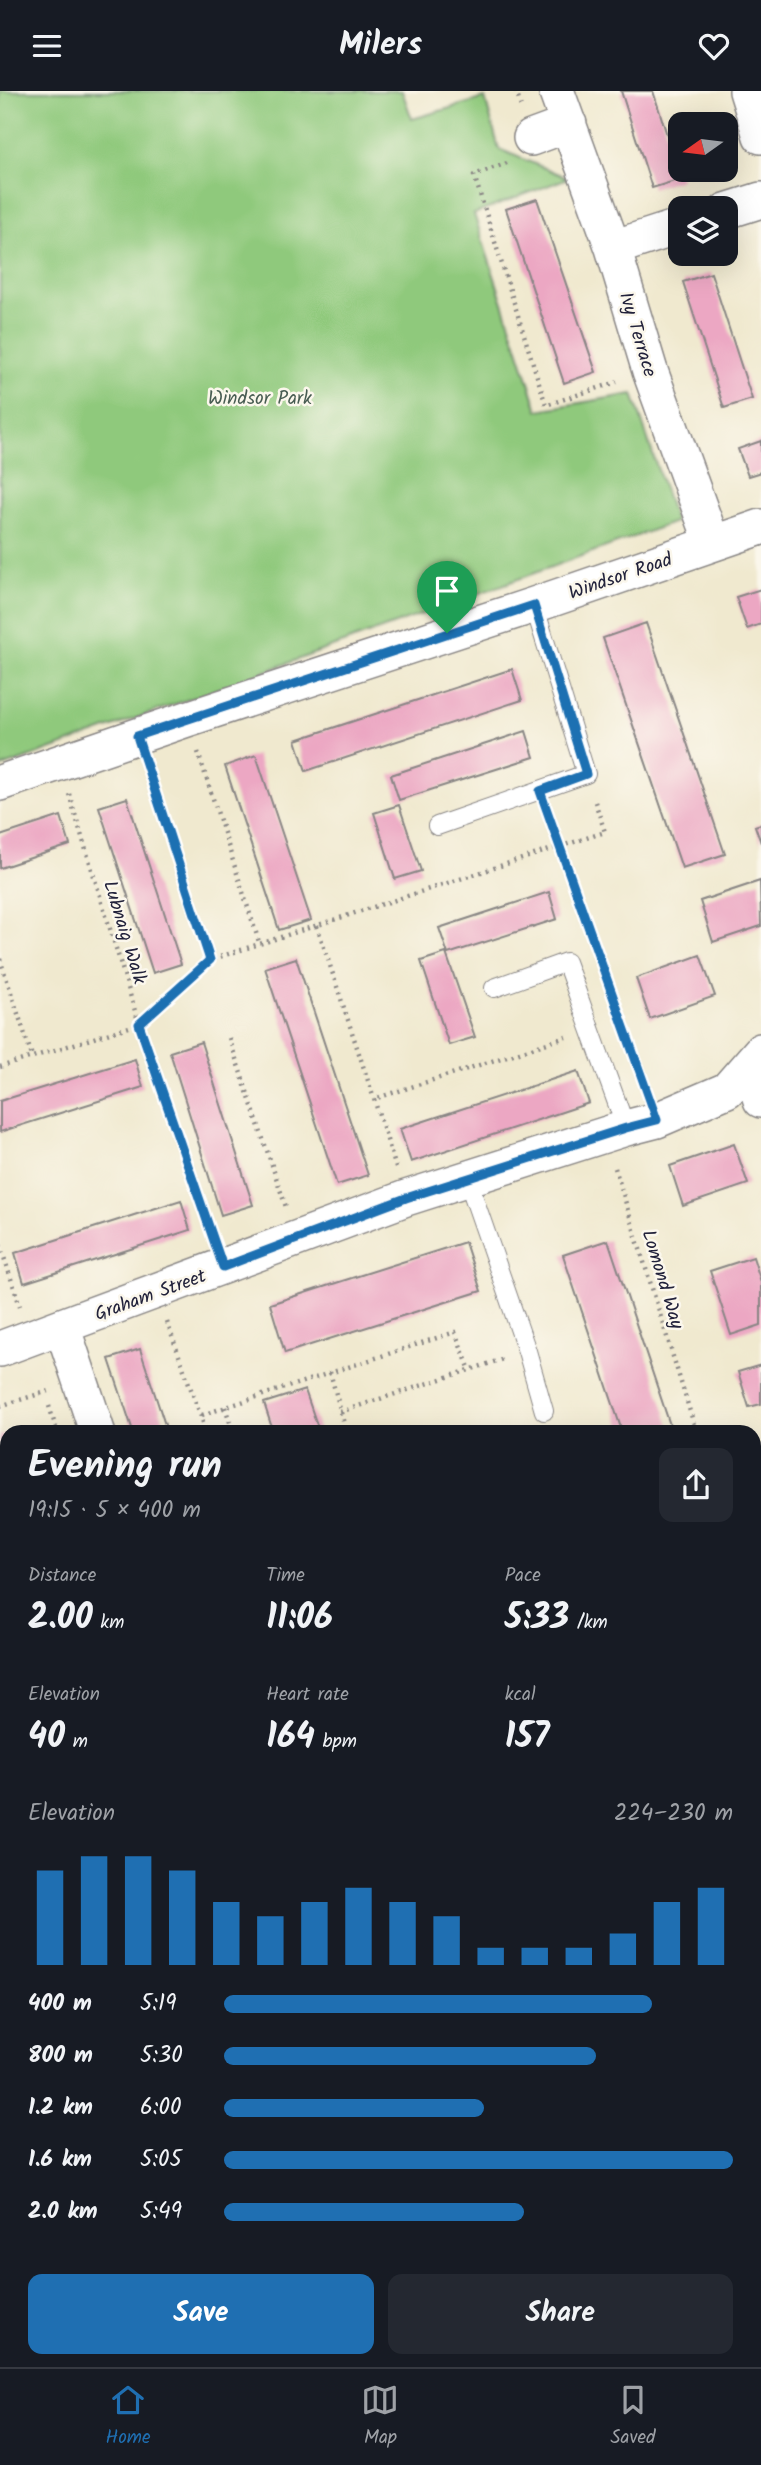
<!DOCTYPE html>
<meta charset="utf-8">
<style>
:root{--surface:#171b24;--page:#242831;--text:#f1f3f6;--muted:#9ea1a6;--line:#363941;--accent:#1f6fb2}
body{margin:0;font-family:Kalam,sans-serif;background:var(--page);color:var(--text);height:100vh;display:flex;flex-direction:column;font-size:26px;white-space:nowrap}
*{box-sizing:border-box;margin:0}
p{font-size:23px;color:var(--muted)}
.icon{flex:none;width:38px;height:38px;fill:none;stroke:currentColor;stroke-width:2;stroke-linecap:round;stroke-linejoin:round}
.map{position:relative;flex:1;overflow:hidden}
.drawer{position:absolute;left:0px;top:1334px;width:761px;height:943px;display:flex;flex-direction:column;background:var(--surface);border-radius:21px 21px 0 0;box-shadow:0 7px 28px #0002}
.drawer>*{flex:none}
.needle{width:46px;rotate:256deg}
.fabs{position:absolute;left:668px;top:21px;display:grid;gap:14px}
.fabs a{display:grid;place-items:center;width:70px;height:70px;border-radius:14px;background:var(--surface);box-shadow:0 7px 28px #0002;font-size:35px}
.pin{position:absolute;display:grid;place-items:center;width:60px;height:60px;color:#fff;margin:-72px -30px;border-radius:50% 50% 50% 0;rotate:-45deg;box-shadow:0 0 7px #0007}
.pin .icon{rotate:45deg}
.round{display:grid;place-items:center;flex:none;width:74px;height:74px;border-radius:14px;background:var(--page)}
.summary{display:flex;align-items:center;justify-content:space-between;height:119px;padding:0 28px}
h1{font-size:38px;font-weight:600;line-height:52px}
.stats{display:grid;grid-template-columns:repeat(3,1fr);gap:10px;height:119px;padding:7px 28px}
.stats div{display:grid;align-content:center}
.stats b{font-size:35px;font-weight:600}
.stats small{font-size:19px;font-weight:400}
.stats p{font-size:19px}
.chart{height:196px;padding:14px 28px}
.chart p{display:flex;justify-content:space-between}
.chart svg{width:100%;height:126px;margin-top:7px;stroke:var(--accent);stroke-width:6}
.action{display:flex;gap:14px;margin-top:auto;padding:14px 28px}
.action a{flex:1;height:80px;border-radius:14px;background:var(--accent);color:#fff;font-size:28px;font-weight:600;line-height:80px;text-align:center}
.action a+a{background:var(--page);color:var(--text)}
ul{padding:0 28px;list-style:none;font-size:23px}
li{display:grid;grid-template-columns:112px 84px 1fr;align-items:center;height:52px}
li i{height:18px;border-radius:9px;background:var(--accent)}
header{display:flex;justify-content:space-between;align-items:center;height:91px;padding:0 28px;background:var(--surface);font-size:32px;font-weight:600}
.dock{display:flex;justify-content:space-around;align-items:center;height:98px;border-top:2px solid var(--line);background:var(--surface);font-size:19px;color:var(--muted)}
.dock a{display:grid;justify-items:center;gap:4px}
.dock .on{color:var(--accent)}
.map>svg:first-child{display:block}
.green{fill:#8fc97c;stroke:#58765c;stroke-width:2}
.building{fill:#eca7c3}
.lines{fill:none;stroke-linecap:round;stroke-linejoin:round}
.lane-casing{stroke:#898685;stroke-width:20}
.street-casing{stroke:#898685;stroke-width:38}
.secondary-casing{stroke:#898685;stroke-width:41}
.path{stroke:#898685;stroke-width:4.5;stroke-dasharray:2 5;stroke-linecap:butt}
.lane{stroke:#fff;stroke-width:18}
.street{stroke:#fff;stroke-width:35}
.secondary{stroke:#ffe4c6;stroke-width:38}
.route-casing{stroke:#fff;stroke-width:14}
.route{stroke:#1f6fb2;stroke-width:9}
.labels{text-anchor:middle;stroke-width:5;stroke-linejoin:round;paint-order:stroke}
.street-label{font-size:19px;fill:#22223b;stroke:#fbf7ec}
.park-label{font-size:19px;fill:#485c52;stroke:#fbf7ec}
</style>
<header><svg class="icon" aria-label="menu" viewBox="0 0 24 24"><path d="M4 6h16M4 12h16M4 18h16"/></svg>Milers<svg class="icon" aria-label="heart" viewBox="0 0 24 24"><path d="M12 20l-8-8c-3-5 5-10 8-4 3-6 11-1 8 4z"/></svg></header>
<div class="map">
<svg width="761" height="2276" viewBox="0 0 761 2276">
<rect width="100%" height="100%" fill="#fbf7ec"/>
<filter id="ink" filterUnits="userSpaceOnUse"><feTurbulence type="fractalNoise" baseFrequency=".0143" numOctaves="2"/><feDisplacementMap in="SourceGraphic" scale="14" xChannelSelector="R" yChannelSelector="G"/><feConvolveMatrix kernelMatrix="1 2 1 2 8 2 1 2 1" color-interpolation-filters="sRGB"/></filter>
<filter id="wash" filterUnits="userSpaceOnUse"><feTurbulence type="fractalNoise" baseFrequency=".00686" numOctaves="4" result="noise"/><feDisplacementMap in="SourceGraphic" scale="28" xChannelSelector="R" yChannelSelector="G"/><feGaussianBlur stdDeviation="1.57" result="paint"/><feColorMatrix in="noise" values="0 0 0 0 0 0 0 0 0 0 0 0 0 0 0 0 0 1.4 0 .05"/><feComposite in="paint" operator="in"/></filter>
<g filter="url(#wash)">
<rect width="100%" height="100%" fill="#f0e9cf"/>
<path class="green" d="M0,0H402L412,28L485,7L499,58L568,87L474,123L538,319L633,303L675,431L0,677Z"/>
<g id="blocks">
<path class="building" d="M621,0H653L681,88L652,97Z
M537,108L596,281L564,292L506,118Z
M711,182L752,308L724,317L683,191Z
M761,350V381L748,385L738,358Z
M761,498V533L747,538L736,506Z
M646,532L725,763L682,777L603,547Z
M512,578L522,609L306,680L296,649Z
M526,640L534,666L399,709L391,684Z
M256,664L311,829L279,839L225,675Z
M127,707L181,873L153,882L99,716Z
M399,714L421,780L395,788L374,722Z
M61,725L70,754L0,777V745Z
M761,733V752L755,735Z
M760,790L761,835L713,851L700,810Z
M549,801L557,828L448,863L439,837Z
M446,862L475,946L449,954L421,870Z
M700,864L715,905L650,928L636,887Z
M296,867L368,1084L337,1094L265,877Z
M201,951L253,1114L221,1124L170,961Z
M135,968L143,996L0,1041V1010Z
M578,980L589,1012L411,1071L400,1038Z
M734,1053L748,1093L683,1115L670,1075Z
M181,1109L190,1139L24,1192L15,1162Z
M608,1149L672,1340H622L563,1164Z
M465,1151L481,1200L285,1262L270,1213Z
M753,1166L761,1191V1234L731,1244L710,1180Z
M140,1258L167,1340H133L109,1268Z
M761,1274V1313L749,1316L738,1281Z
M305,1299L319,1340H273L264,1312Z
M7,1343V1382H6L0,1360V1345Z
M761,1734V1773L754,1775V1735Z
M7,1757V1793L0,1796V1760Z
M761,1904V1940H760L754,1920V1906Z
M761,2222V2270L752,2273L751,2270H754V2224Z
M213,2270H265L266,2276H215Z
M284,2270H313L315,2276H286Z
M357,2270H398L409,2276H353Z
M556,2270H606L607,2275L558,2276Z"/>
</g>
</g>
<g filter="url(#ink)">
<use href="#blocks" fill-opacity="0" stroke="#898685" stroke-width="2"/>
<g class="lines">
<g class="lane-casing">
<path id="lane" d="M437,735L586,683L534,514
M494,897L566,871L626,1037
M467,1087L527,1260L544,1320"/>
</g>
<g class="street-casing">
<path id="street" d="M747,0L761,45
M557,2L613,157L650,280L712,451
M531,47L569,33
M726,120L761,109
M613,157L681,135
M0,692L187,628L534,514L761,436
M750,974L761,1009
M62,1235L97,1340
M0,1258L406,1107L626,1037L657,1029L727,999L761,960
M0,1516L7,1538
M754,1632L761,1631
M0,1926L7,1951
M754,2087L761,2091
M489,2270L494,2276
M19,2276L29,2270"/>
</g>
<g class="secondary-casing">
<path id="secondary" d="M754,1383L761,1381
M0,1640L7,1638"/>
</g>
<path class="path" d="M516,0L521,16
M507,72L474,84L546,314L617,291
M198,661L260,854
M147,676L210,869
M69,703L139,933L212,1144
M548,723L647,998
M317,835L374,1008
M0,868L32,965
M229,947L286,1116
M0,976L139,933L210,869L605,741L594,708
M396,1077L374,1008L566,946
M615,1077L696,1340
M0,1154L20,1215
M167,1231L206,1340
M330,1281L346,1340
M0,1315L49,1300
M49,1315L57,1340
M225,1316L233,1340
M340,1321L503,1268
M202,1324L455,1241L470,1279
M754,1432L761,1431
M0,1595L7,1592"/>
<use href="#lane" class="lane"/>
<use href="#street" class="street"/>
<use href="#secondary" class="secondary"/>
</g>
</g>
<g class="lines" filter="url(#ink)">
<g class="route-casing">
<path id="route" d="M534,514L586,683L540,700L657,1029L626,1037L406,1107L223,1176L139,933L210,869L137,645Z"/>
</g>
<use href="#route" class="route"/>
</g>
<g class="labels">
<g class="street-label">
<text transform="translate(639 243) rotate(73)" y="7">Ivy Terrace</text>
<text transform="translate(620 484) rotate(-19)" y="7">Windsor Road</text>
<text transform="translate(126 841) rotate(73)" y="7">Lubnaig Walk</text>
<text transform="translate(664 1188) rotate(73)" y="7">Lomond Way</text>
<text transform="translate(150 1203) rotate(-20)" y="7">Graham Street</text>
</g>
<g class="park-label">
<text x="260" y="313">Windsor Park</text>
</g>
</g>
</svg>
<div class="fabs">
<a><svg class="needle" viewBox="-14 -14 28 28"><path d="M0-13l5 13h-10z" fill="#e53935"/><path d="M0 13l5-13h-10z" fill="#9ea1a6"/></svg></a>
<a><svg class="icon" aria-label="layers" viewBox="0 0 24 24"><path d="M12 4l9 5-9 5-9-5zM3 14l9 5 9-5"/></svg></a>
</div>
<div class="pin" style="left:447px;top:542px;background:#1e9e55"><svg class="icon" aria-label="arrive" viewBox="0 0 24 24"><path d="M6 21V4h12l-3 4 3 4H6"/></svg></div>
<section class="drawer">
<div class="summary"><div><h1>Evening run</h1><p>19:15 · 5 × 400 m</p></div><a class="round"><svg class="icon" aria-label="share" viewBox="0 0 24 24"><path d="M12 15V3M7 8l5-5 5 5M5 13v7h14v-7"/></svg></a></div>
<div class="stats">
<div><p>Distance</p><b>2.00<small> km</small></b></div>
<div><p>Time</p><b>11:06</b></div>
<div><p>Pace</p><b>5:33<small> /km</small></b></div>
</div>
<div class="stats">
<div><p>Elevation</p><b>40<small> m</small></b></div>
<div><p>Heart rate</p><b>164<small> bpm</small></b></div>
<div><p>kcal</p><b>157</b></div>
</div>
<div class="chart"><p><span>Elevation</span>224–230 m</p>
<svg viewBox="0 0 160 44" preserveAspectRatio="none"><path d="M5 44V11M15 44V6M25 44V6M35 44V11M45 44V22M55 44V27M65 44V22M75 44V17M85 44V22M95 44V27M105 44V38M115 44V38M125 44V38M135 44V33M145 44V22M155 44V17"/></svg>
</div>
<ul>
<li><b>400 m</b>5:19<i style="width:84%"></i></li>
<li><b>800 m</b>5:30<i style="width:73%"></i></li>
<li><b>1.2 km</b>6:00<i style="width:51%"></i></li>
<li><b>1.6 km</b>5:05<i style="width:100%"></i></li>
<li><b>2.0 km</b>5:49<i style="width:59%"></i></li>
</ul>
<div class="action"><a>Save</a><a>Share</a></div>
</section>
</div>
<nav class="dock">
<a class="on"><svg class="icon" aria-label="home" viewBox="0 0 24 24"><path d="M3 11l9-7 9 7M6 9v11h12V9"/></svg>Home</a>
<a><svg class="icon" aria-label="map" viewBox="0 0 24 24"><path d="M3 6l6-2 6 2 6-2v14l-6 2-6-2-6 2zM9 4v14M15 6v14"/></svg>Map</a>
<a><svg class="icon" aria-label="saved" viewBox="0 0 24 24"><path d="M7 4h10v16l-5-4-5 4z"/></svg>Saved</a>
</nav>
